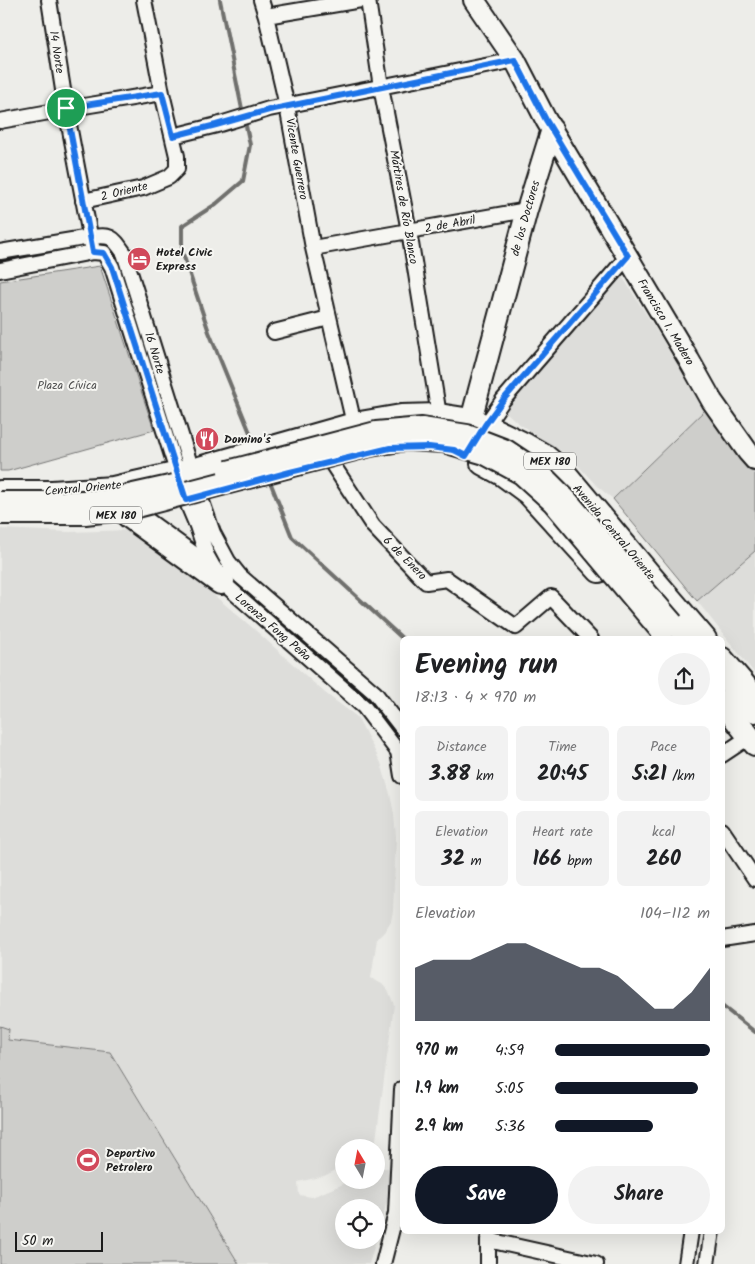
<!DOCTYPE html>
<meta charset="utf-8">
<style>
:root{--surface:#fff;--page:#f2f2f2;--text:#202124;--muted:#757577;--accent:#111827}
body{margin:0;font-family:Kalam,sans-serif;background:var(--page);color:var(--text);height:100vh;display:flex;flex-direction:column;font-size:19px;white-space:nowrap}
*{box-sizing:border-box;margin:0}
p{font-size:16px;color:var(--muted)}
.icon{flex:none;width:28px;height:28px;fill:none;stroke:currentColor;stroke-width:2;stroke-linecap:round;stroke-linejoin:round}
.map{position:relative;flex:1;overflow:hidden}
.sheet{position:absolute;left:400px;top:636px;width:325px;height:598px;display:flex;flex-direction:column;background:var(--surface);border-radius:8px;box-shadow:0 5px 20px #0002}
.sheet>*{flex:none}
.needle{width:32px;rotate:350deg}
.buttons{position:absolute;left:335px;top:1139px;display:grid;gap:10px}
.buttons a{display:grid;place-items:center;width:50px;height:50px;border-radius:50%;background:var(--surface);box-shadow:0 5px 20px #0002;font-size:25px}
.scale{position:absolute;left:15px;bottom:12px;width:88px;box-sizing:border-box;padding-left:5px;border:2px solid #1c1c1c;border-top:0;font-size:14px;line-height:18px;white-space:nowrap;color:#1c1c1c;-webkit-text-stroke:4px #f6f6f2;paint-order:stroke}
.pin{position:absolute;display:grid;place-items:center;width:42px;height:42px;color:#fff;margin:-21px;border:2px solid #fff;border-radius:50%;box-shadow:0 1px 5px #0007}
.round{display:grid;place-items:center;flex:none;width:52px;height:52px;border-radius:26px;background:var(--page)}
.summary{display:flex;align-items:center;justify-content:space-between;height:85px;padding:0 15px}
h1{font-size:28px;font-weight:800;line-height:38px}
.metrics{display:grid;grid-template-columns:repeat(3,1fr);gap:8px;height:85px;padding:5px 15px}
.metrics div{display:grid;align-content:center;border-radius:8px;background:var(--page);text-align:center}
.metrics b{font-size:21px;font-weight:800}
.metrics small{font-size:14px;font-weight:400}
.metrics p{font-size:14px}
.chart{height:140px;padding:10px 15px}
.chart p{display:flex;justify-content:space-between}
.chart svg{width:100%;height:90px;margin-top:5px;fill:var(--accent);opacity:.7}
.action{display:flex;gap:10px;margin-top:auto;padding:10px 15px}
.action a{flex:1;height:58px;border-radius:30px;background:var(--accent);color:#fff;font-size:20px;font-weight:800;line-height:58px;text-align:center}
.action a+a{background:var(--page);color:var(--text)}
ul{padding:0 15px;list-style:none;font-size:16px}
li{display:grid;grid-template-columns:80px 60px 1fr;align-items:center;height:38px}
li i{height:12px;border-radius:6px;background:var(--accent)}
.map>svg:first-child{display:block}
.built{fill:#ddddda}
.green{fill:#cececb;stroke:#757574}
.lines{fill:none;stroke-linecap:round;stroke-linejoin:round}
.stream{stroke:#6f6f6d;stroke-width:4}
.street-casing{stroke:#1c1c1c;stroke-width:18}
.secondary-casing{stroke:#1c1c1c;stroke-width:24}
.primary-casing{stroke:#1c1c1c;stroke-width:26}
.highway-casing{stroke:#1c1c1c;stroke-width:30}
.street{stroke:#f6f6f2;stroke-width:14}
.secondary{stroke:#f6f6f2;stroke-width:20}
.primary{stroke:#f6f6f2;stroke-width:22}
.highway{stroke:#f6f6f2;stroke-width:26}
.secondary-bridge-casing{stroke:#1c1c1c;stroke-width:24;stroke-linecap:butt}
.primary-bridge-casing{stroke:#1c1c1c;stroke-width:26;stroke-linecap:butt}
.secondary-bridge{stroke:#f6f6f2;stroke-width:20}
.primary-bridge{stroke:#f6f6f2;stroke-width:22}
.route-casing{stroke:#fff;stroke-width:10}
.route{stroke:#1a73e8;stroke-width:6}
.labels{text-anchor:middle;stroke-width:4;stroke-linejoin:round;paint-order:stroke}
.shield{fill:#f6f6f2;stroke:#5d5d5c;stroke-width:1}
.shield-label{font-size:11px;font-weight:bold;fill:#1c1c1c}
.street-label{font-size:12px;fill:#1c1c1c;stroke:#f6f6f2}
.poi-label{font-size:12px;font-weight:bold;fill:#1c1c1c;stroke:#f6f6f2;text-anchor:start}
.park-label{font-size:12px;fill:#515151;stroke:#f6f6f2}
</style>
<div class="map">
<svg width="755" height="1264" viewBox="0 0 755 1264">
<rect width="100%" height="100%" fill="#edede9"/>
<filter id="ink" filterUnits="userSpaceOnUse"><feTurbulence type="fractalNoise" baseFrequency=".02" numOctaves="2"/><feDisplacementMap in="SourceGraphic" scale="10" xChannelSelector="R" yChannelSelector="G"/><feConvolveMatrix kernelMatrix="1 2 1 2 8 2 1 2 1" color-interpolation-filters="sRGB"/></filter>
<g filter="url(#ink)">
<path class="built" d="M622,276L706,409L613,499L597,486L571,458L518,423L507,413L505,407L507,399Z
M0,529L69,532L131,530L150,541L254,629L325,693L357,717L360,722L381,763L390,794L394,814L396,837L393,911L391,921L384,932L377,939L371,978L382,984L389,992L394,1005L375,1147L344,1148V1166L324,1176L298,1182L299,1195L312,1197L353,1180H376V1170L382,1168H390L392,1175L389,1195L376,1239V1208H344V1240H376L369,1264H239L110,1052L8,1040L9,1029L0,1026Z
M755,551V674L697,601Z"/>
<path class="green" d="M100,266L154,430L8,471H0V281Z
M706,409L755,470V551L697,601L613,499Z
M0,1026L9,1029L8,1040L110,1052L239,1264H0Z"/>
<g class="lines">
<path class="stream" d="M220,0L243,114
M245,121L250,145L243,181L216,204L182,226V251L209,332L255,445
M269,479L292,537L403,639
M722,1006L755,1032"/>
<g class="street-casing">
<path id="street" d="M49,0L66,109L92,246
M261,0L266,16L287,106L313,248L354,424
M368,0L381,87L409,231L439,415
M266,16L361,0
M0,121L66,109L162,93
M173,136L217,125L269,109L515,60
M83,201L143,188L169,177L177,169V156L162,93L144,0
M313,248L527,210
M0,252L90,237C112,235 112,236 124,253L200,496L213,533L228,561L240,576L375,693L402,728
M0,270L93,252L104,253L112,267L186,500L197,526L207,556L221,581L364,707L402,757
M274,332L329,318
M481,432L503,400L628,256
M331,462L373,526L426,582L447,579L516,627L551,597L591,639
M398,751L402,776
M722,755L743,741
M722,830L755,879
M722,939L755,934
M488,1240L596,1264
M383,1264L396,1213L402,1089
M488,1264V1240L490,1232
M686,1264L691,1231
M707,1264L712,1231"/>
</g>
<g class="secondary-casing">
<path id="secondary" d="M474,0L515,60L546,120L689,360L712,401L748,452L755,460
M463,434L471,420L527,210L552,129
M673,623L687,639
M722,677L755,712"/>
</g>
<g class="primary-casing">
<path id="primary" d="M482,463L502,474L528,493L599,571
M0,492H52L113,488L192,470L354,424L401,416L439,415L471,420L485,425L526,445L545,456L564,472L651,576L705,639
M722,659L755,697
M722,702L755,744"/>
</g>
<g class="highway-casing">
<path id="highway" d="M129,514L221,581"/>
</g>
<use href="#street" class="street"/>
<use href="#secondary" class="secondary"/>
<use href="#primary" class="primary"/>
<use href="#highway" class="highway"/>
<g class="secondary-bridge-casing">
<path id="secondary-bridge" d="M228,471L376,432L422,428L467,435L506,450L539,472L567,500L673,623
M0,502H56L106,500L174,485"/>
</g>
<g class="primary-bridge-casing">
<path id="primary-bridge" d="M0,513H85L129,508L370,445L406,439L444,441L485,453L522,473L553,501L662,631"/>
</g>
<use href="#secondary-bridge" class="secondary-bridge"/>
<use href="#primary-bridge" class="primary-bridge"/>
</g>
</g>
<g class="lines" filter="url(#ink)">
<g class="route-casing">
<path id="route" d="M515,60L546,120L628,256L503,400L485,425L466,456L454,450L429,447L390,448L290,472L186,500L112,267L104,253L93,252L66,108L162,93L173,136L216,125L269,110Z"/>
</g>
<use href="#route" class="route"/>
</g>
<defs>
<g id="hotel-disc" transform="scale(1.25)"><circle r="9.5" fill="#d1495b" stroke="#f6f6f2"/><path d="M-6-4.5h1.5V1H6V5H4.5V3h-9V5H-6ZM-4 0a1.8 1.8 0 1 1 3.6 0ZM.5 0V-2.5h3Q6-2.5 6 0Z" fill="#fff"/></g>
<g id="restaurant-disc" transform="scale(1.25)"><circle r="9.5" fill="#d1495b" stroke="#f6f6f2"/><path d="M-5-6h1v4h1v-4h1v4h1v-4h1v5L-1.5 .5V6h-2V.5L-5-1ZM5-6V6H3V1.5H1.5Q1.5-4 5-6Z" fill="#fff"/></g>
<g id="stadium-disc" transform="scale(1.25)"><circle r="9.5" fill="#d1495b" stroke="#f6f6f2"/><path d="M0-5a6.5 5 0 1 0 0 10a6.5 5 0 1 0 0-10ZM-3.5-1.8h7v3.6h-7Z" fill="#fff"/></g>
</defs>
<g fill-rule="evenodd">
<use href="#hotel-disc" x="139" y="259"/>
<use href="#restaurant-disc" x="207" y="439"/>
<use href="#stadium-disc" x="88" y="1160"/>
</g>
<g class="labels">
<g class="shield">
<rect x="524" y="452.5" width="52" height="17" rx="4"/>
<rect x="90" y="506.5" width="52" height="17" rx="4"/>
</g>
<g class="shield-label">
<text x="550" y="465">MEX 180</text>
<text x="116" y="519">MEX 180</text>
</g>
<g class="street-label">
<text transform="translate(57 52) rotate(81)" y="4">14 Norte</text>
<text transform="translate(297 159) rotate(80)" y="4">Vicente Guerrero</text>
<text transform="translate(124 191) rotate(-14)" y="4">2 Oriente</text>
<text transform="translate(404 207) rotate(80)" y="4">Mártires de Río Blanco</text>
<text transform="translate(525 218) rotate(-74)" y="4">de los Doctores</text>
<text transform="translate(450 224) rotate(-10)" y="4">2 de Abril</text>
<text transform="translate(666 322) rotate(59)" y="4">Francisco I. Madero</text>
<text transform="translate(155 353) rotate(73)" y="4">16 Norte</text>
<text transform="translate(83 488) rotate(-5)" y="4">Central Oriente</text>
<text transform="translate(614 532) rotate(50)" y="4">Avenida Central Oriente</text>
<text transform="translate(405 558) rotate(45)" y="4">6 de Enero</text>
<text transform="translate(273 627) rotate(41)" y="4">Lorenzo Fong Peña</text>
</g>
<g class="poi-label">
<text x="156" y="256">Hotel Civic<tspan x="156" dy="14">Express</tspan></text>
<text x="224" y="443">Domino's</text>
<text x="106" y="1157">Deportivo<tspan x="106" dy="14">Petrolero</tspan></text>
</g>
<g class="park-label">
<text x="67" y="389">Plaza Cívica</text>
</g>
</g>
</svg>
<div class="buttons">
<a><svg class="needle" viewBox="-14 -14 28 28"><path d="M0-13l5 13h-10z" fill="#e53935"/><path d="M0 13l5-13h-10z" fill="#757577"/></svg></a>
<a><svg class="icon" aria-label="locate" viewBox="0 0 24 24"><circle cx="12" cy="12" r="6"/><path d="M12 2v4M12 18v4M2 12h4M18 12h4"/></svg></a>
</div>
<div class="scale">50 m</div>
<div class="pin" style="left:66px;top:108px;background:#1e9e55"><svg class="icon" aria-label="arrive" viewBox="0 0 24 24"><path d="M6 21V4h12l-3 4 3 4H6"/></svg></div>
<section class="sheet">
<div class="summary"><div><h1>Evening run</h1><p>18:13 · 4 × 970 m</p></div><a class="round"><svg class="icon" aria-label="share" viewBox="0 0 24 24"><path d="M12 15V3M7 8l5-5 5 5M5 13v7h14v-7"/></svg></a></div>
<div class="metrics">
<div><p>Distance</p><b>3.88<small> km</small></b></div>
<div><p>Time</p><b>20:45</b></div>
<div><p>Pace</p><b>5:21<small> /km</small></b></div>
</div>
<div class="metrics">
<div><p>Elevation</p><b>32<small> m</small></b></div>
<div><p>Heart rate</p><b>166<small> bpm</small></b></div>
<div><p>kcal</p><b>260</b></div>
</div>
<div class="chart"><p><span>Elevation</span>104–112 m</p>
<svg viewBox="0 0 160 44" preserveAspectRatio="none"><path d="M0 44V18L10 14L20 14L30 14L40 10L50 6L60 6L70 10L80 14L90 18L100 18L110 22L120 30L130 38L140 38L150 30L160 18V44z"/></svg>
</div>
<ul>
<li><b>970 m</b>4:59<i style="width:100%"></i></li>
<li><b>1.9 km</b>5:05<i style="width:92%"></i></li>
<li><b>2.9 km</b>5:36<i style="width:63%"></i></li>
</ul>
<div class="action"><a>Save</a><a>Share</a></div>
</section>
</div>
